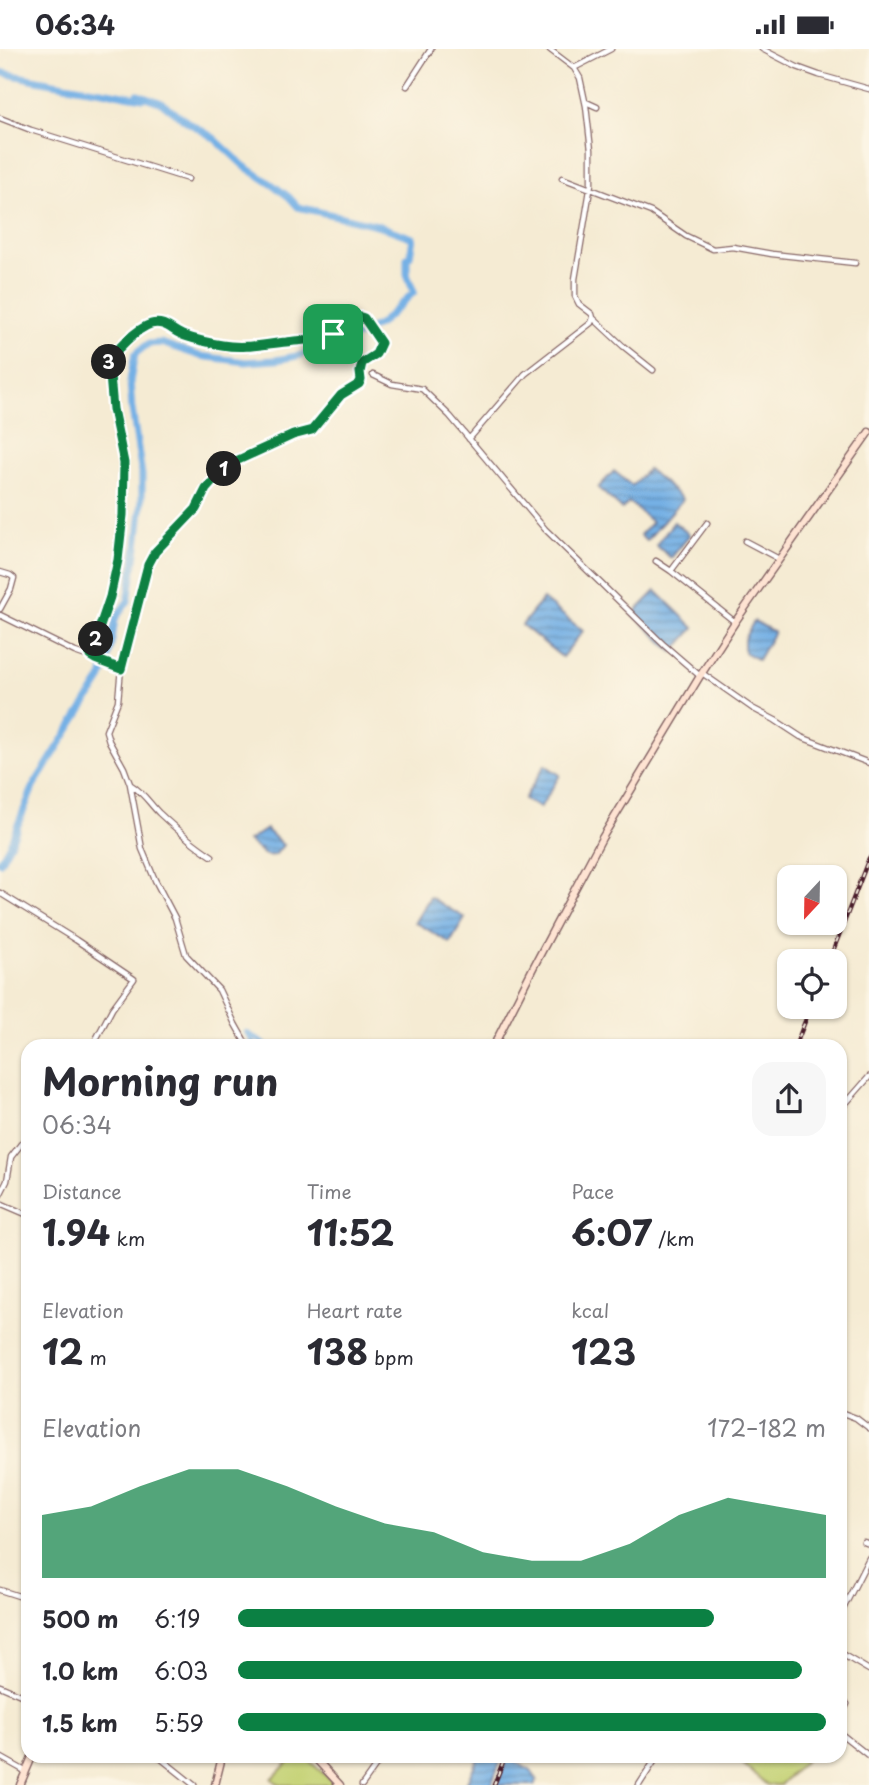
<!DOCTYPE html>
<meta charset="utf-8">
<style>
:root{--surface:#fff;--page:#f7f7f7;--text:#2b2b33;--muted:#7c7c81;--accent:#0b8043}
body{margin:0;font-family:"Playpen Sans",sans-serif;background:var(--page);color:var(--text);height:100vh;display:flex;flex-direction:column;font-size:26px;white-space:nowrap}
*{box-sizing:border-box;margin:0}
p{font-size:23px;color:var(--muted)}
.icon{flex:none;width:38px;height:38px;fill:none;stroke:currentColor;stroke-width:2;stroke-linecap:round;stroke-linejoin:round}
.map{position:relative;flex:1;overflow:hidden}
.panel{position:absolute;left:21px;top:990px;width:826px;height:724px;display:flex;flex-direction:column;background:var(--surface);border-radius:21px;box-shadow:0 2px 5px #0004}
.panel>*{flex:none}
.needle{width:46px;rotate:202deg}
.tools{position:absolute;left:777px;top:816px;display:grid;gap:14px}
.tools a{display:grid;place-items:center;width:70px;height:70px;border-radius:14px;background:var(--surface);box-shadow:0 2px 5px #0004;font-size:35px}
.pin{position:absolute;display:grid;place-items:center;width:60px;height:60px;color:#fff;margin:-30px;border-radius:14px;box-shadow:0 4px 10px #0006}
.km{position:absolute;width:35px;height:35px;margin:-18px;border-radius:50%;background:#222;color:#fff;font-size:19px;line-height:35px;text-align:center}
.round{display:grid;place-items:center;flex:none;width:74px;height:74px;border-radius:21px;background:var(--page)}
.overview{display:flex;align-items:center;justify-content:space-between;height:119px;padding:0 21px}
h1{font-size:38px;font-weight:700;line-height:52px}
.metrics{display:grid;grid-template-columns:repeat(3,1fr);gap:10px;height:119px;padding:7px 21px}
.metrics div{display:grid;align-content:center}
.metrics b{font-size:35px;font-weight:700}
.metrics small{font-size:19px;font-weight:400}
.metrics p{font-size:19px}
.chart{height:196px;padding:14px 21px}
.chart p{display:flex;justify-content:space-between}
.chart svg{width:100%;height:126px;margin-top:7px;fill:var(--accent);opacity:.7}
ul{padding:0 21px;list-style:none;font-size:23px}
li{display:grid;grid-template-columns:112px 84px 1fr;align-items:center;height:52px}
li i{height:18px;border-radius:9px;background:var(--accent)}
.status{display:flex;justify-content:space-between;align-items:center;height:49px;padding:0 35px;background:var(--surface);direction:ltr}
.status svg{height:19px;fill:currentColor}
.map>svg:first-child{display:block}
.park{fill:#c4d274;stroke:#877850;stroke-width:2}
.water{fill:url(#water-rules);stroke:#5f6888;stroke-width:2}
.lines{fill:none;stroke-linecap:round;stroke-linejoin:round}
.canal{stroke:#74b0e5;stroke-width:4.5}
.river{stroke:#74b0e5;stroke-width:7}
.street-casing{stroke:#866666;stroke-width:7}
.secondary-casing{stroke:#866666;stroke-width:9}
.street{stroke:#fff;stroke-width:4.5}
.secondary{stroke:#fee3d2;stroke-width:6}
.rail-casing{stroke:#4a1f2b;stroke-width:4.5}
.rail{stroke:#fcf5e5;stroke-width:2;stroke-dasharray:5;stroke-linecap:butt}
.route-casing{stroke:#fff;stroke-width:14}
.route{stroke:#0b8043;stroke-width:9}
</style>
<div class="status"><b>06:34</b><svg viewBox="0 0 49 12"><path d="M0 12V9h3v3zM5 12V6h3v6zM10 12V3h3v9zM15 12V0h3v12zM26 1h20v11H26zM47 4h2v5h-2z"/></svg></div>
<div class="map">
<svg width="869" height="1736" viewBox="0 0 869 1736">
<defs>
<pattern id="water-rules" width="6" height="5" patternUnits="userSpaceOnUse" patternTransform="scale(1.75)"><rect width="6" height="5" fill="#74b0e5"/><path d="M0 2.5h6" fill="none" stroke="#618fba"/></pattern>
</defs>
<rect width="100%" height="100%" fill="#fcf5e5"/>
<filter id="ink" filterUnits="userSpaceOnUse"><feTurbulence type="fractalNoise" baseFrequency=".0143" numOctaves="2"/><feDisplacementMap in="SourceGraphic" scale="14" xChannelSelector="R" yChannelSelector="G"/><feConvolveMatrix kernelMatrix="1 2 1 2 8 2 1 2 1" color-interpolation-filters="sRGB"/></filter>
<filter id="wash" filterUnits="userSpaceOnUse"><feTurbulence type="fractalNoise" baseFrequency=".00686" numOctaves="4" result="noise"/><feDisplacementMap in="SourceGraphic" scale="28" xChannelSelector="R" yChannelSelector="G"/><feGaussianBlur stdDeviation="1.57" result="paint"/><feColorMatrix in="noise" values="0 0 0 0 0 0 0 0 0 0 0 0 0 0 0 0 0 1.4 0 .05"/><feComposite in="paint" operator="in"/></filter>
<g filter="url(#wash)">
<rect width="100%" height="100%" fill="#f5ebd3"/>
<path class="park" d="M293,1708H305L336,1736H280L272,1730Z
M739,1708H809L780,1736H767L737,1710Z"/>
<path class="water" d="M648,420L683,450L646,492L640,486L652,473L629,453L622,460L598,439L614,422L632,437Z
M674,473L690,486L671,509L656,496Z
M656,542L694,579L673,603L633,565Z
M543,550L583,582L562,608L522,576Z
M754,572L774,583L758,611L744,603V590Z
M545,716L560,726L540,759L524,750Z
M266,780L283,796L275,806C268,807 265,807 260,802L261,800L259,801L248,792Z
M430,848L465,869L450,894L415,873Z
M478,1708H502L491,1736H466Z
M508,1708L531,1722L537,1731L534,1736H497Z"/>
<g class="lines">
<path class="canal" d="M256,998L246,983L265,995"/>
<path class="river" d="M0,23C47,35 95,40 143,49L138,45L162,54L189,74L214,89L244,117L273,136L289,148L298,158L377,176L413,189L410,207L407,209V225L414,243L380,275L352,290L345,297L347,295L335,299L322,298L310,300L302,306L276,311L246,313L200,307L161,294L148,295L135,305L130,332L132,360L142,426V451L137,497L128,552L115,570L111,597L102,629L34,736L11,793L0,813"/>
</g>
</g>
<g filter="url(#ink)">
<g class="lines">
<g class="street-casing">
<path id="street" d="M762,0L797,18L819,26L869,40
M574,19L611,0
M407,37L431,0
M586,53L597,58
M0,69L31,81L188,130
M562,129L651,163L686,187L713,200L733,198L772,205L855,214
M593,269L623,297L653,321
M373,326L392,335L422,340L450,367L545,480L664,596L700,627
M469,390L525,325L591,274L593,269L592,265L579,255L575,247V230L591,135V101L586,57L580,29L574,19L549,0
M745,492L779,510
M656,512L671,522L735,573
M671,522L707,474
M0,523L10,526L14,529L11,540L0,560
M0,566L75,603L121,619
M90,607L110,549L118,511L123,466L124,414L113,360L109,315C115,298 137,282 153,274L167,276L182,286L221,296L235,298L264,297L333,285L350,276L358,269H364L381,294C378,306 370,306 362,314L360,323L361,331L359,335L341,346L312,381L294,386L236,412L223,421L206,440L196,460L155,503L148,515L143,529L121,619L118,652L106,682L109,692L124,719L130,735L142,800L155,831L175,869L186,906L219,941L235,975L248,998
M702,624L752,659L775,671L801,688L869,714
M131,736C143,743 150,755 159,764C176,780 193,795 212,807
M0,844L76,891L134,930L112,960L92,998
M840,1061L869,1028
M0,1146L7,1132L11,1108L28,1086
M0,1154L28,1166
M840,1363L856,1369L869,1379
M864,1493L869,1495
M0,1541L28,1550
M840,1566L869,1509
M840,1604L869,1621
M0,1637L28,1649
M840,1650L847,1655L840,1669
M840,1684L869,1707
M0,1708L25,1722
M159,1708L194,1736
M362,1736L382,1708
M639,1736L657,1708"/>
</g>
<g class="secondary-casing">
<path id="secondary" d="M493,998L534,917L602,789L700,627L735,573L869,383
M314,1708L340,1736
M20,1736L32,1708
M215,1736L222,1708"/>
</g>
<use href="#street" class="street"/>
<use href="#secondary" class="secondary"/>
<g class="rail-casing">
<path id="rail" d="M829,912L869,809
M795,998L811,957
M494,1736L505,1708"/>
</g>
<use href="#rail" class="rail"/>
</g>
</g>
<g class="lines" filter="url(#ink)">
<g class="route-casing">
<path id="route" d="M361,268L364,269L381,294L376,305L362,314L360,323L361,331L359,335L341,346L312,381L293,386L236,412L223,421L206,440L196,460L155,503L148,516L121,620L95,610L90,607L110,548L118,511L123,466L124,414L113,360L109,315C113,302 138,279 151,275C165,271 173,283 185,287C197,291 210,294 222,296C244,300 265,295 286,293C302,291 319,291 334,285C344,281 352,272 361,268Z"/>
</g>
<use href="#route" class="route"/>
</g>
</svg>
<div class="tools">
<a><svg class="needle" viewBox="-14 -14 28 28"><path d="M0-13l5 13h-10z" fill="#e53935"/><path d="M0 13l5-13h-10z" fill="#7c7c81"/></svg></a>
<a><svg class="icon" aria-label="locate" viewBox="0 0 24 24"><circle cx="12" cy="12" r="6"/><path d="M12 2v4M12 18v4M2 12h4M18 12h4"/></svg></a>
</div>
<div class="pin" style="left:333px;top:285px;background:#1e9e55"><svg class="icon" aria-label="arrive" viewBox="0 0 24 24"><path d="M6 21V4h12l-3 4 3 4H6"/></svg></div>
<b class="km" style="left:224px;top:420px">1</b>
<b class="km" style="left:96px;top:590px">2</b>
<b class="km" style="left:109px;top:313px">3</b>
<section class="panel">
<div class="overview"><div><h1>Morning run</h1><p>06:34</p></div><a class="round"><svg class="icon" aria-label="share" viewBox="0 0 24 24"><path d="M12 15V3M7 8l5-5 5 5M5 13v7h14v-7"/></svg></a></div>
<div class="metrics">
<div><p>Distance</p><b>1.94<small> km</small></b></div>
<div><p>Time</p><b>11:52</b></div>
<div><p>Pace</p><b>6:07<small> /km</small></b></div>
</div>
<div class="metrics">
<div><p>Elevation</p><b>12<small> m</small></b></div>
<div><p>Heart rate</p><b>138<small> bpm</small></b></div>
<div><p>kcal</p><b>123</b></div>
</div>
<div class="chart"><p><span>Elevation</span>172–182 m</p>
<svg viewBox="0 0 160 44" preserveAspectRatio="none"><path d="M0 44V22L10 19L20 12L30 6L40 6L50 12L60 19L70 25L80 28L90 35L100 38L110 38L120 32L130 22L140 16L150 19L160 22V44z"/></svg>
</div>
<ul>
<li><b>500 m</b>6:19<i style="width:81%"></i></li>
<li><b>1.0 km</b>6:03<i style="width:96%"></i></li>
<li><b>1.5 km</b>5:59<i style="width:100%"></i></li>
</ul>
</section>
</div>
